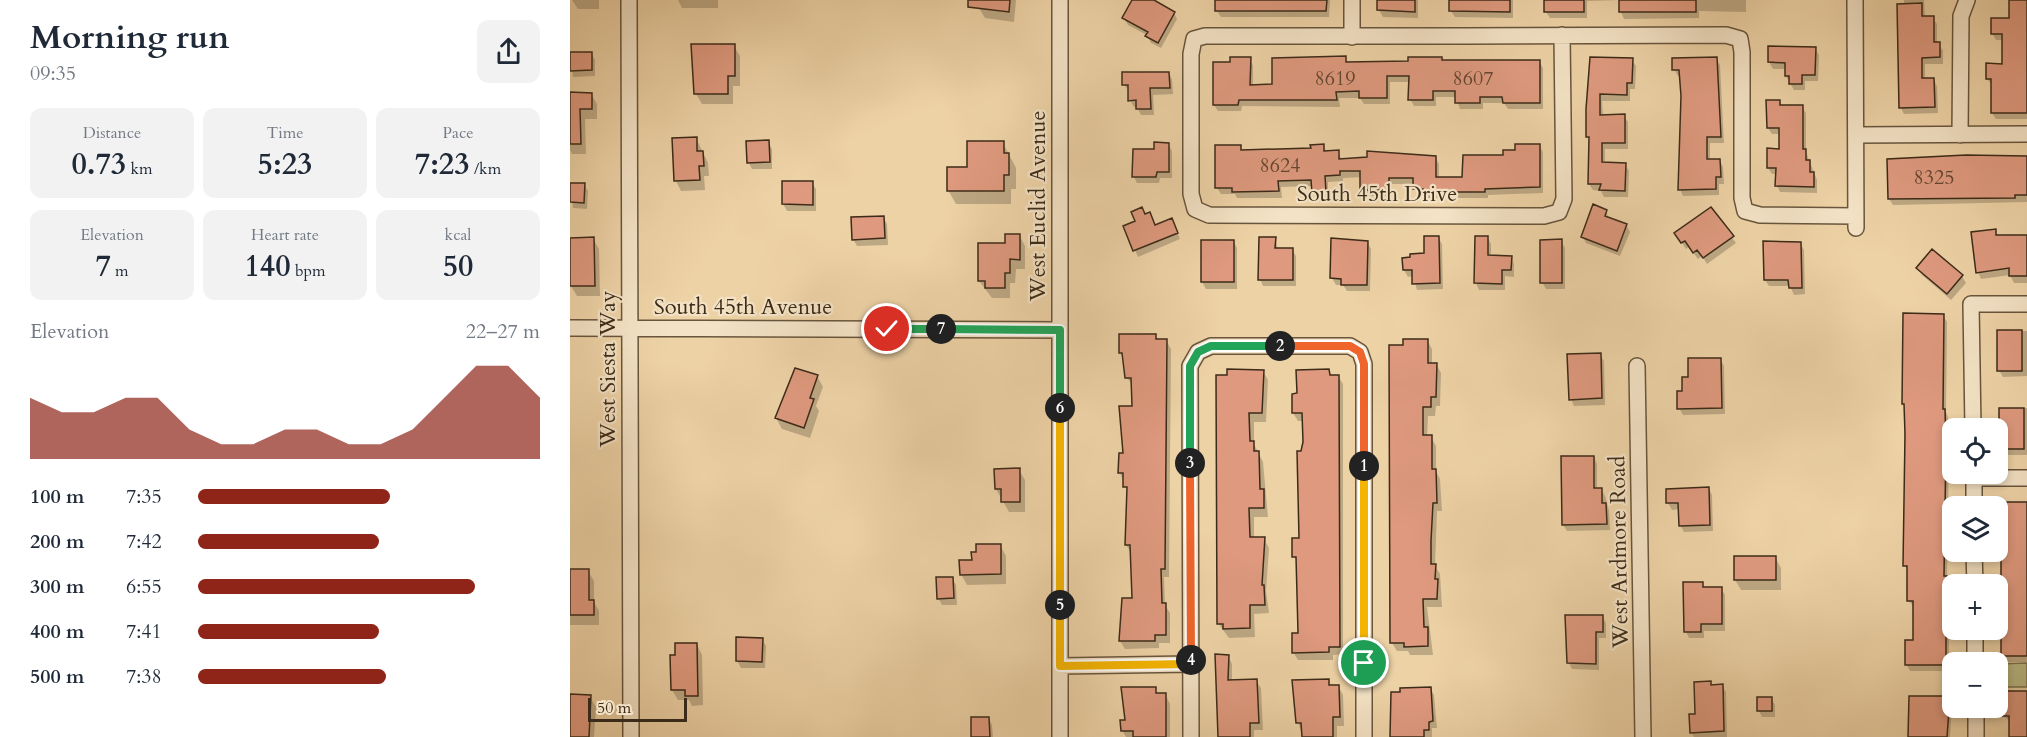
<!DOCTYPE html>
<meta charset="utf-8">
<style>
:root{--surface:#fff;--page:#f2f2f3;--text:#1f2937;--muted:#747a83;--accent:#8f2418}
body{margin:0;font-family:Cardo,serif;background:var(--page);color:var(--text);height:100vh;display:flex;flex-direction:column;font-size:22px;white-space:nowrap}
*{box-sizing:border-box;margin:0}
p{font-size:20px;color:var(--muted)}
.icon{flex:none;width:33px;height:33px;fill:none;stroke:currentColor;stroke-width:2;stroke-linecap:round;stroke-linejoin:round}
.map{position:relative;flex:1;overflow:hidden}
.panel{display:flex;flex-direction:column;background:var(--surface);width:570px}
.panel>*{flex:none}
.fabs{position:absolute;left:1372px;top:418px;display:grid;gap:12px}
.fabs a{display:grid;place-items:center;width:66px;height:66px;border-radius:12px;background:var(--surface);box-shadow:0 3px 9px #0003;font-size:30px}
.scale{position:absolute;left:18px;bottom:15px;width:99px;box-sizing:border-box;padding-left:6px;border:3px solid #3c2b18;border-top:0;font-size:16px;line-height:21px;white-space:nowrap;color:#3c2b18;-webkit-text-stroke:4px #f3e2c5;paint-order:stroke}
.pin{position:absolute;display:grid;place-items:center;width:51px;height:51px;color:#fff;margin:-26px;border:3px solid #fff;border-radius:50%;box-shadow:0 2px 6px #0007}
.km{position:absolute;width:30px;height:30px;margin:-15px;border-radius:50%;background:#222;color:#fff;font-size:16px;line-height:30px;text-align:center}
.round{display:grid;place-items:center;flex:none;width:63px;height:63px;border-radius:12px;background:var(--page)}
.summary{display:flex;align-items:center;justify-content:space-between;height:102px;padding:0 30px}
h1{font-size:33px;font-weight:700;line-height:45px}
.figures{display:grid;grid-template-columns:repeat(3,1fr);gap:9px;height:102px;padding:6px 30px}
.figures div{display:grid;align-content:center;border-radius:12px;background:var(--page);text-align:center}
.figures b{font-size:30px;font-weight:700}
.figures small{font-size:16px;font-weight:400}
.figures p{font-size:16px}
.chart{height:168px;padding:12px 30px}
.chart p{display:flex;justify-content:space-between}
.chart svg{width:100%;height:108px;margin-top:6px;fill:var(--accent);opacity:.7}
ul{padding:0 30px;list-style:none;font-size:20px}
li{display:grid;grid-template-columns:96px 72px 1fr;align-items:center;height:45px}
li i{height:15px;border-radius:8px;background:var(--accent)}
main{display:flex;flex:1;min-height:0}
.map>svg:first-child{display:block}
.green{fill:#babb86;stroke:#7b734f;stroke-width:1.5}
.shadow{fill:#0003}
.building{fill:#de997e;stroke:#3c2b18;stroke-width:1.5}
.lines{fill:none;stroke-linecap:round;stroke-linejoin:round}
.minor-casing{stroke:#68553c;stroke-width:18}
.minor{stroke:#f3e2c5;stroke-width:15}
.split-1-casing{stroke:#fff;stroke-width:12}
.split-2-casing{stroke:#fff;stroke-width:12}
.split-3-casing{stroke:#fff;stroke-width:12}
.split-4-casing{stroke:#fff;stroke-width:12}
.split-5-casing{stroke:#fff;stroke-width:12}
.split-6-casing{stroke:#fff;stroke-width:12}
.split-7-casing{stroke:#fff;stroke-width:12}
.split-8-casing{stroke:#fff;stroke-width:12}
.split-1{stroke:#f5b400;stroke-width:8}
.split-2{stroke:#f0652b;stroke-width:8}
.split-3{stroke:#22a559;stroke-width:8}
.split-4{stroke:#f0652b;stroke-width:8}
.split-5{stroke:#f5b400;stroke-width:8}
.split-6{stroke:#f5b400;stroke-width:8}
.split-7{stroke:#22a559;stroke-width:8}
.split-8{stroke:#22a559;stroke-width:8}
.labels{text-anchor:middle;stroke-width:4.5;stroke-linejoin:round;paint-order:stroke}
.number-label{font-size:20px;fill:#644632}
.street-label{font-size:22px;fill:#3c2b18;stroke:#f3e2c5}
</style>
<main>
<section class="panel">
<div class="summary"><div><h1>Morning run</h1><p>09:35</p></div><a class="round"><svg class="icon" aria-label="share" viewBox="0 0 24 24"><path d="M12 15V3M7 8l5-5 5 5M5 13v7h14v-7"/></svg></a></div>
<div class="figures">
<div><p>Distance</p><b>0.73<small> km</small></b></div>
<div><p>Time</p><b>5:23</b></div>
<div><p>Pace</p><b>7:23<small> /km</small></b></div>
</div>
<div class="figures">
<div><p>Elevation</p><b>7<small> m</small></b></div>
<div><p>Heart rate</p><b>140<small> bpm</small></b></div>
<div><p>kcal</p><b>50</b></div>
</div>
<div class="chart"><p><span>Elevation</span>22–27 m</p>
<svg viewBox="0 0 160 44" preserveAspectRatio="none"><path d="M0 44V19L10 25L20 25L30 19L40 19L50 32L60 38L70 38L80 32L90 32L100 38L110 38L120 32L130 19L140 6L150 6L160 19V44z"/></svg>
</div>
<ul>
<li><b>100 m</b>7:35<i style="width:56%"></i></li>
<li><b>200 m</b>7:42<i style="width:53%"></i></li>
<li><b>300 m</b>6:55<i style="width:81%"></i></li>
<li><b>400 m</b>7:41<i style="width:53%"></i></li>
<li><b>500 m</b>7:38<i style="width:55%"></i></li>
</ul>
</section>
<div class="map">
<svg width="1457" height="737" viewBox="0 0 1457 737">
<rect width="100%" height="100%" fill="#edd2a6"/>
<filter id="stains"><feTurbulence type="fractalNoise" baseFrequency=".00333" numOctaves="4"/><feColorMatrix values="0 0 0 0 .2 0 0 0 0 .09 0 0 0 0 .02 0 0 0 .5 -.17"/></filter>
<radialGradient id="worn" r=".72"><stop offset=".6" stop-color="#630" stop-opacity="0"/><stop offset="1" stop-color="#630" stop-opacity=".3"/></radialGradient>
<path class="green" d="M1457,663V687H1428V664Z"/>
<path class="shadow" d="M2,0H29V9H8Z
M108,0H148V8H112Z
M410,0H446L444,22L415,18L409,8Z
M564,0H581L604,13L607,19L591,48L581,43L577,35L558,25L554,18Z
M637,0H760L759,17H651L647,11V0Z
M809,0H848V18L813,17L809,10Z
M871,0H943V18L885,17L881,11V0Z
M975,0H1176V12L1129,11V18L1054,19L1051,12V0L1017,1V18H980L976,12Z
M1334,0H1354L1355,18H1363L1367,24V44L1373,50V64H1355V79H1363L1367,86L1368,113L1334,114L1331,108Z
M1440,0H1457V119H1426L1422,113V85L1417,79L1434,65V40H1426L1422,33L1441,19Z
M164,46L170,56V86H163V104H132L126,94Z
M1245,48L1249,55L1248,81H1235V90H1224L1216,76V69H1203L1199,62Z
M21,53L25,60V76L3,77L0,54Z
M775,57L778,63L969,61L973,68V109H938L934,103H913V109H890L886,97H866V106H844L840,99V82H820V104H794L790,98H769L770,107L672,106L671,111H648L644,105L662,63L680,59L683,66V86H704Z
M1146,58L1150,65L1154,143H1140V161L1149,160L1153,167L1154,184H1149V195L1113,196L1110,189L1111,76H1108L1104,69Z
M1021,59L1062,60L1066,66L1065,89H1060V101H1032L1033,116H1054L1058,122V149H1035V164H1055L1059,171L1058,197H1034L1031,191L1023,190L1019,184L1020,141L1018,136Z
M599,73L602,80L603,94L583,95L584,115H571L567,107H564L560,100V92L554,85L553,74Z
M21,94L27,104V119H15L16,154H2L0,150V95Z
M1209,101L1213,107H1232L1236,113V152L1247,180V193L1210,192L1207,185V174H1202L1198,168L1211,150V134H1202L1198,128Z
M126,138L138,163L139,176H134L135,190L111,191L106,181L103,140Z
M198,142L202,149V169H182L179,163Z
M433,143L446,168V189H441V204H386L378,190L398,169Z
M598,144L602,151V178H590L589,183H567L564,177L585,150Z
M969,145L973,152V193L918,195V198H858L848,196L844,184H822V196H796L792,189V177L773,178V181L758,182V198L747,199L743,186L711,187L712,198H667L665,194H651L647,188L670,146L673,152L742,149L753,146L757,152H768L772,160L798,159V153L851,155L853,157H865L869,164V178L894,179L946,151Z
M1396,156H1457V202L1323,205L1319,199Z
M242,183L246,189V211H217L213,204Z
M0,184L14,185L18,191L17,209L3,208Z
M1141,209L1166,243L1137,264L1132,256L1128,259L1119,247L1116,249L1110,240Z
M1036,211L1039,219L1056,225L1060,232L1050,256L1016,243L1013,237Z
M576,216L585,227H605L610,239L568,257L555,227Z
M313,217L317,224L318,245L287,246L283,239Z
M1425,230L1428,237H1457V283H1444L1440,275L1411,279L1408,272Z
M449,235L455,246V269H446L445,283H440V298H422L409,281Z
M868,237L872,244L873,289L847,290L843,276L838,277L834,270L856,255Z
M705,238L708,249H722L726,256V286H693L690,279Z
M918,238L921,244V257H941L944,264V277L935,276V290H909L906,283Z
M0,239H23L29,249L30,296H7L1,286Z
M991,241L995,248V289H976L972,282Z
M632,242H664L667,248V289H636L632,282Z
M797,242L801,249L800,291H777L773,285H766L762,278Z
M1230,243L1234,250L1235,294L1224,295L1220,286H1199L1195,280Z
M1362,251L1392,276L1396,283L1381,300L1352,275L1348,268Z
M1334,315H1373L1377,322L1376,412L1378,417L1379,453L1377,578L1380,584L1381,640H1379V671H1340L1336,664L1345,641L1344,607L1338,600V571L1335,565Z
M1429,331H1457V376L1433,377L1429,370Z
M585,335L588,340H596L601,349L599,577H594L595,605L600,613V643H589V648L555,649L550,641L564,599L562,554L556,545L559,494L550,473L563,407V385L556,377L554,359L550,353Z
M857,340L862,349V364H866L871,373L870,406H866L865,416H858L857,437H861L866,446V471L870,479L872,511H867L865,566L870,574L872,607H857L863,655H840L838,651H827L822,643L834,346Z
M1030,355L1034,361L1035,405L1004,406L1001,399Z
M1150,359L1154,366L1155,414L1113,415L1109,408L1120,379Z
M693,371L698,380L696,422H684V444L693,462L698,517H684V539H694L699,548L696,591L699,613L684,614L685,637L659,638L648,623V377Z
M759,371L762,376H768L773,384V654L763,655V660H728L723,652L730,634L728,563L724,556L730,539L734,421H728L723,413L728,395Z
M247,376L253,387L246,406L249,411L240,438L212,429L206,418Z
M1457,408V455H1435L1431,449V410Z
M1024,457L1027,464V490L1031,489L1035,496L1039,511L1040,530L997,531L993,525Z
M449,470L455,480V512H439L426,489Z
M1139,489L1142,495L1143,531L1114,532L1110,525V509L1102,510L1098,503V490Z
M1457,503V662H1437L1433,655Z
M430,545L436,556V584L397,585L391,574L403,561Z
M1205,557L1211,568V590H1171L1165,580Z
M0,571H18L24,581V602L29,611V625H0Z
M382,578L386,585L387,605H372L368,598Z
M1132,584L1135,588H1151L1155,595V631H1134V638H1119L1116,632Z
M1032,616L1036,623V638H1029V670L1002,669L999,663Z
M192,639L196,646L195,668H171L167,661Z
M127,645L132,655L133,705L122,706L119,700H108L102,690Z
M658,656L662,664V681H686L691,688L693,730H684V737H650Z
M758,680L761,687L768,686L773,695L774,726H767V737H733L728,722Z
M1126,684L1152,686L1156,692L1157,737H1124L1121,732L1127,715Z
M860,688L864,695L867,728H862V737H822Z
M585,689L588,694H595L600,704V737H556L552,730L556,722Z
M1457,693V737H1441L1440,722L1434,716Z
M0,696L20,697L26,707L24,737H0Z
M1201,698L1205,705V717H1192L1189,711Z
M1379,698L1382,704L1380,737H1340Z
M418,718L422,725L423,737H403Z"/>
<path class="building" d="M398,0H440L439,12L398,7Z
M562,0H584L605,12L588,43L575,36L578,32L552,18Z
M645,0H757L756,11H645Z
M807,0H845V12L807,10Z
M879,0H940V12L879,11Z
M974,0H1014V12H974Z
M1049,0H1126V12H1049Z
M1439,0H1457V113H1421V79H1416V63L1432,64V34H1421V18H1439Z
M1352,3V16H1364V42H1370V57L1352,58V78H1364L1365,107L1329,108L1327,4Z
M121,44H165V76H158V94H124Z
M1198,46L1246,47L1245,75H1232V84H1219V76H1215V63L1198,62Z
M0,52H22V70L0,71Z
M776,56V62L838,61V57H872V60H970V103H933L932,97H910V103H885V91H863V100H838L839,76H817V98H789V91L766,92L767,100H669L668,105H643V62H660V57H681L680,85L702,84V58Z
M1020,57L1063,58L1062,83H1057V95L1030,94V115L1055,114V143H1032V162L1056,163L1055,191L1029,190L1031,184H1018L1019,137H1016V109Z
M1147,57L1151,137H1137V159H1150L1151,177H1146V189L1108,190L1111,96L1109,70H1102V58Z
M552,72H599L600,88H580L581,109H566V100L558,101V85H552Z
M0,92L22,93V109H10L11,144H0Z
M1196,100H1210V105H1233V149H1236V160H1240V172H1244V187L1205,186L1206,168H1197V148L1209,149V128H1197Z
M127,137V151H133L134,166H129L130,180L104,181L102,138Z
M199,140L200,162L177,163L176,141Z
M397,141H434V153H439V175H434V191H377V167H397Z
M584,142L599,143V172H587L586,177H562L563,149H584Z
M754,144V151L769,150V159L797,157V151L866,156V177H892L893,155H933V150H945V144H970V187L915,189V192H853V189H843V178H819V190H790V171H770V175L755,176L756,192L742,193L741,180L708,181L709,191L662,192V188H645V145H671V150L741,148L740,145Z
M1396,155L1457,156V195H1445V198L1318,199L1317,159Z
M212,181H243V205L212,204Z
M0,183H15L14,203L0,202Z
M1023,204L1037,210L1035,216L1057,224L1047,251L1011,237Z
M572,207L575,214L580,212L585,225L602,218L608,233L563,251L553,226L565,221L561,212Z
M1141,207L1164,236L1133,258L1127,250L1123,253L1115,241L1111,243L1104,233Z
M314,216L315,238L282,240L281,217Z
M1426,229V235H1457V276H1439V268L1406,273L1401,232Z
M435,234H450V260L440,259V273H435V288H415V281H408V243H435Z
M854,236H869L870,283L842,284V270H833L832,258L840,257V254L854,253Z
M905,236H918V255L942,256L941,270H932V284L904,283Z
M24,237L25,286H0V238Z
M689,237H706L705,248H723V280H688Z
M761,238L798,241L797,285H771V279L760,278Z
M992,239V283H970V240Z
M631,240H664V282H631Z
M1193,241L1231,242L1232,288H1219L1218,280H1194Z
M1362,249L1393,275L1377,294L1346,268Z
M1333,313L1374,314L1373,409H1375L1376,445L1374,576H1377L1378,633H1376V665H1335V640H1343V601H1337V566H1333L1335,434L1334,404H1332Z
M1427,330H1452V371H1427Z
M549,334H586V339H597L595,569H591L592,603H596V635H585V641H549L552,598H562L560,545H555L557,487H553V473H548L549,453H553L549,406H562L561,378H555L552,353H549Z
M833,339H858V363H867L866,397H861V407H853V435H862V469H866L867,503H863L861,541V564H866L865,579H868L867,599H853L854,627H858V646L834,647V643H820L819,345H833Z
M1031,353L1032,398L999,400L997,354Z
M1118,358H1151L1152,408L1107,409V391H1112V377H1118Z
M225,368L248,375L240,398L244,399L234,428L205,418Z
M657,369L694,370L692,413H679L680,441H684V451H689L690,489H694V508H679L680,537H695L692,585H694L695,605H680V628L653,629V624H647L646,375H657Z
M759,369L760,375H769L770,647H759V652L722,653V633H728L726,557H722V538H729L727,451H731L733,442L732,413H722V394L727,393L726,370Z
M1429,408H1454V449H1429Z
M991,456H1024V488H1032V503H1036L1037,524L992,525Z
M450,468V502H431V489H425L424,469Z
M1139,487L1140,525L1109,526L1108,503H1096V489Z
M1431,502H1457V656H1431Z
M406,544H431V574L390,575L389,560H402L401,552H406Z
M1164,556H1206V580H1164Z
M0,569H19V600H24V615H0Z
M366,577H383L384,598L367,599Z
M1113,582H1133V587H1152V624H1131V632H1114Z
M995,615H1033V632H1026V664L997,663Z
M166,637L193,638L192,662L166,661Z
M105,643H127L128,696H115V690H101L100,655H105Z
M645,654L659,655L658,680L687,679L689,723H680V737H648Z
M759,679V685H769L770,717H763V737H732L731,723H726L722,680Z
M1141,681V685L1153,684L1154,731L1120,733L1119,714H1125L1124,682Z
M551,687H586V693H596V737H563V731H551L550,720H555Z
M861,687L863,721L859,722V730H854V737H820L821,692H830V688Z
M1433,691H1457V737H1439V716H1432Z
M0,694L21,695L19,737H0Z
M1339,696H1380L1377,737H1338Z
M1187,697H1202V711H1187Z
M401,717H419L420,737H401Z"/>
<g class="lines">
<g class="minor-casing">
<path id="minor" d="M59,0L61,737
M782,0V37
M1285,0L1286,228
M992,35L994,199L989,212L974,216L639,215L625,209L621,194V54L624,39L635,36C809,37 982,35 1156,35L1170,39L1172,52V198L1175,211L1190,215L1286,216
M1286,135L1457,134
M1390,135L1391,16L1397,0
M0,328L490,330
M1067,366L1073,737
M1403,429L1401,304H1457
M1404,474V507
M1404,478H1457
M1404,552L1405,585
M1405,630V663
M490,666L621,664
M1406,708V737
M490,737V0
M621,737L620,366L628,352L641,346H780L790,352L794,364V737"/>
</g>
<use href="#minor" class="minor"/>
</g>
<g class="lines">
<g class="split-1-casing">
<path id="split-1" d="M794,466V663"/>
</g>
<g class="split-2-casing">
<path id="split-2" d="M710,346H780L790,352L794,364V466"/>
</g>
<g class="split-3-casing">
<path id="split-3" d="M620,463V366L628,352L641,346H710"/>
</g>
<g class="split-4-casing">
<path id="split-4" d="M620,463L621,660"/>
</g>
<g class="split-5-casing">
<path id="split-5" d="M490,605V666L621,664V660"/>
</g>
<g class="split-6-casing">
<path id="split-6" d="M490,408V605"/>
</g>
<g class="split-7-casing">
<path id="split-7" d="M371,329L490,330V408"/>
</g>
<g class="split-8-casing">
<path id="split-8" d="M317,329H371"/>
</g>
<use href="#split-1" class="split-1"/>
<use href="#split-2" class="split-2"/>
<use href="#split-3" class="split-3"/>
<use href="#split-4" class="split-4"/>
<use href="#split-5" class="split-5"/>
<use href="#split-6" class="split-6"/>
<use href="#split-7" class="split-7"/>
<use href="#split-8" class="split-8"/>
</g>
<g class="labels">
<g class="number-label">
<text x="765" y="85">8619</text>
<text x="903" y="85">8607</text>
<text x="710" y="172">8624</text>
<text x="1364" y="184">8325</text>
</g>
<g class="street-label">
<text x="807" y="201">South 45th Drive</text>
<text transform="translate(467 206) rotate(-90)" y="8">West Euclid Avenue</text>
<text x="173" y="314">South 45th Avenue</text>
<text transform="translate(37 369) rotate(-90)" y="8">West Siesta Way</text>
<text transform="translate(1048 552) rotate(-91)" y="8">West Ardmore Road</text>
</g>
</g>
<rect width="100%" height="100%" filter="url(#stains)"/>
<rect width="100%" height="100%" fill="url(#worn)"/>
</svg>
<div class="fabs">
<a><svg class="icon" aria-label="locate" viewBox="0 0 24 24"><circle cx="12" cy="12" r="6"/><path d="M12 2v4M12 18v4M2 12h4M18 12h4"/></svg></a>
<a><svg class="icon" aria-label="layers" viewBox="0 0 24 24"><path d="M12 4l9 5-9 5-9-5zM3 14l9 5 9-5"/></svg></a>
<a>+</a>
<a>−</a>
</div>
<div class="scale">50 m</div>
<div class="pin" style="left:794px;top:663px;background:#1e9e55"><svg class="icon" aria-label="arrive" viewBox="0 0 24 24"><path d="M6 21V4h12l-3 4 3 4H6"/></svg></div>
<div class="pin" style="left:317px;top:329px;background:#d93025"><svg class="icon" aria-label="check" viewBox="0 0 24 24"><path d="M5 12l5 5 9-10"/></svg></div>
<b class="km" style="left:794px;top:466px">1</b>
<b class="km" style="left:710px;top:346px">2</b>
<b class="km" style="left:620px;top:463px">3</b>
<b class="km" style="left:621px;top:660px">4</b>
<b class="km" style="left:490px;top:605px">5</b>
<b class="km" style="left:490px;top:408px">6</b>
<b class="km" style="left:371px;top:329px">7</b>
</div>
</main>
